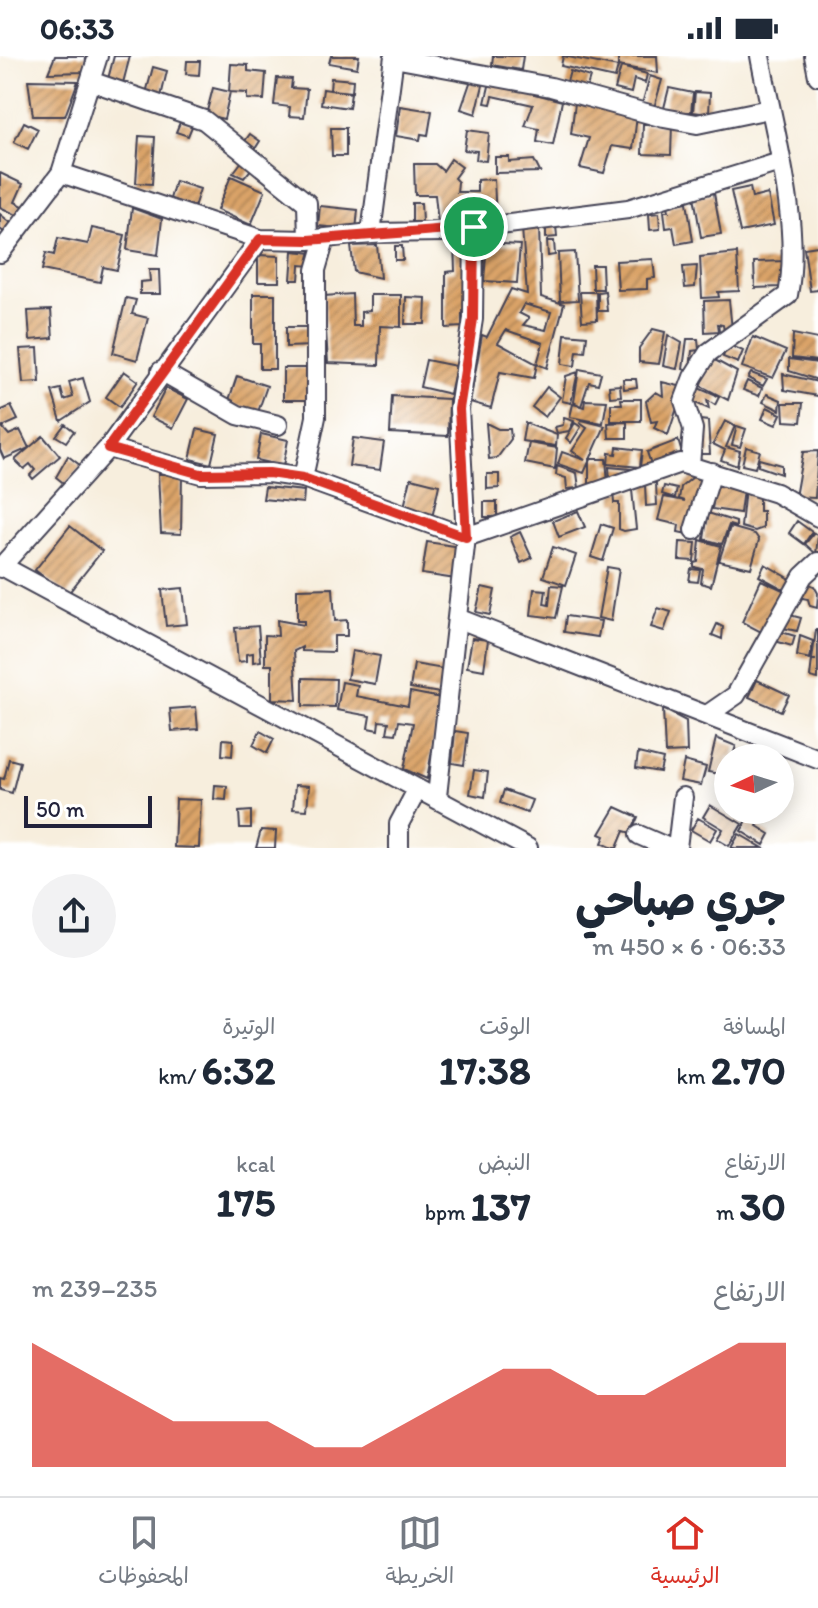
<!DOCTYPE html>
<html lang="ar">
<meta charset="utf-8">
<style>
:root{--surface:#fff;--page:#f2f2f3;--text:#1f2937;--muted:#747a83;--line:#e0e1e3;--accent:#d93025}
body{margin:0;font-family:Itim,"Playpen Sans Arabic",sans-serif;background:var(--page);color:var(--text);direction:rtl;height:100vh;display:flex;flex-direction:column;font-size:30px;white-space:nowrap}
*{box-sizing:border-box;margin:0}
p{font-size:26px;color:var(--muted)}
.icon{flex:none;width:44px;height:44px;fill:none;stroke:currentColor;stroke-width:2;stroke-linecap:round;stroke-linejoin:round}
.map{position:relative;height:792px;overflow:hidden;direction:ltr}
.sheet{display:flex;flex-direction:column;background:var(--surface);flex:1}
.sheet>*{flex:none}
.needle{width:52px;rotate:266deg}
.buttons{position:absolute;left:714px;top:688px;display:grid;gap:16px}
.buttons a{display:grid;place-items:center;width:80px;height:80px;border-radius:50%;background:var(--surface);box-shadow:0 4px 20px #0003;font-size:40px}
.scale{position:absolute;left:24px;bottom:20px;width:128px;box-sizing:border-box;padding-left:8px;border:4px solid #22223b;border-top:0;font-size:22px;line-height:28px;white-space:nowrap;color:#22223b;-webkit-text-stroke:6px #fff;paint-order:stroke}
.pin{position:absolute;display:grid;place-items:center;width:68px;height:68px;color:#fff;margin:-34px;border:4px solid #fff;border-radius:50%;box-shadow:0 2px 8px #0007}
.round{display:grid;place-items:center;flex:none;width:84px;height:84px;border-radius:42px;background:var(--page)}
.head{display:flex;align-items:center;justify-content:space-between;height:136px;padding:0 32px}
h1{font-size:44px;font-weight:700;line-height:60px}
.figures{display:grid;grid-template-columns:repeat(3,1fr);gap:12px;height:136px;padding:8px 32px}
.figures div{display:grid;align-content:center}
.figures b{font-size:40px;font-weight:700}
.figures small{font-size:22px;font-weight:400}
.figures p{font-size:22px}
.chart{height:224px;padding:16px 32px}
.chart p{display:flex;justify-content:space-between}
.chart svg{width:100%;height:144px;margin-top:8px;fill:var(--accent);opacity:.7}
.status{display:flex;justify-content:space-between;align-items:center;height:56px;padding:0 40px;background:var(--surface);direction:ltr}
.status svg{height:22px;fill:currentColor}
.menu{display:flex;justify-content:space-around;align-items:center;height:112px;border-top:2px solid var(--line);background:var(--surface);font-size:22px;color:var(--muted)}
.menu a{display:grid;justify-items:center;gap:4px}
.menu .selected{color:var(--accent)}
.map>svg:first-child{display:block}
.building{fill:url(#building-hatch);fill-rule:evenodd}
.lines{fill:none;stroke-linecap:round;stroke-linejoin:round}
.minor-casing{stroke:#424153;stroke-width:22}
.minor{stroke:#fff;stroke-width:18}
.route-casing{stroke:#fff;stroke-width:16}
.route{stroke:#d93025;stroke-width:10}
</style>
<div class="status"><b>06:33</b><svg viewBox="0 0 49 12"><path d="M0 12V9h3v3zM5 12V6h3v6zM10 12V3h3v9zM15 12V0h3v12zM26 1h20v11H26zM47 4h2v5h-2z"/></svg></div>
<div class="map">
<svg width="818" height="792" viewBox="0 0 818 792">
<defs>
<pattern id="building-hatch" width="6" height="6" patternUnits="userSpaceOnUse" patternTransform="scale(2)"><rect width="6" height="6" fill="#daa367"/><path d="M-1 1l2-2M0 6l6-6M5 7l2-2" fill="none" stroke="#b08456"/></pattern>
</defs>
<rect width="100%" height="100%" fill="#fff"/>
<filter id="ink" filterUnits="userSpaceOnUse"><feTurbulence type="fractalNoise" baseFrequency=".0125" numOctaves="2"/><feDisplacementMap in="SourceGraphic" scale="16" xChannelSelector="R" yChannelSelector="G"/><feConvolveMatrix kernelMatrix="1 2 1 2 8 2 1 2 1" color-interpolation-filters="sRGB"/></filter>
<filter id="wash" filterUnits="userSpaceOnUse"><feTurbulence type="fractalNoise" baseFrequency=".006" numOctaves="4" result="noise"/><feDisplacementMap in="SourceGraphic" scale="32" xChannelSelector="R" yChannelSelector="G"/><feGaussianBlur stdDeviation="1.8" result="paint"/><feColorMatrix in="noise" values="0 0 0 0 0 0 0 0 0 0 0 0 0 0 0 0 0 1.4 0 .05"/><feComposite in="paint" operator="in"/></filter>
<g filter="url(#wash)">
<rect width="100%" height="100%" fill="#f7eedd"/>
<g id="blocks">
<path class="building" d="M55,0H86L85,16L48,17Z
M114,0H130L123,27L108,23Z
M331,0H359L357,12L329,7Z
M493,0H523L521,14L492,9Z
M563,0L618,11L615,22L561,10Z
M618,0H657L658,17L618,10Z
M187,5H200L199,19L186,18Z
M231,8L248,9V15L266,17L264,44L247,43V37L229,36Z
M153,11L167,15L160,45L145,41Z
M621,11L647,18L645,27L634,23L631,37L615,33Z
M570,15L590,21L586,34L566,29Z
M650,20L662,24L654,52L642,48Z
M277,22L292,23L291,32L307,33L304,61L289,60L290,51L274,49Z
M331,22L353,24L352,36L330,34Z
M28,24L78,25L65,60H33Z
M471,24L483,29L476,58L461,53Z
M490,26L562,45L553,89L537,86L539,73L525,70L533,49L493,40L491,48L485,47Z
M213,32L230,36L224,63L206,59Z
M669,32L693,37L691,56H663Z
M323,33L351,37L349,52L321,48Z
M695,36L710,37L709,58L693,56Z
M575,47L637,59L633,93L612,90L604,117L580,112L589,82L571,78Z
M400,50L432,55L428,79L421,78L420,84L396,80Z
M181,64L193,68L188,80L176,76Z
M24,66L38,73L28,93L14,86Z
M643,68H672L671,99L642,98Z
M331,72H346V100H332Z
M467,74L489,77L486,105L476,104L477,95L464,94Z
M250,78L260,85L253,96L242,89Z
M139,80L155,81L152,128L136,127Z
M495,101H509V106L534,104L540,116L495,117Z
M451,103L462,111L454,122L458,126L457,136H477V124L494,123L496,164L438,167L435,139H415L414,108H435L443,115Z
M243,104L253,111L244,122L233,117Z
M0,117L23,128L15,146L25,151L21,161L0,151Z
M231,120L265,135L251,169L217,154Z
M175,125L200,133L194,151L170,143Z
M750,131L752,142L768,138L774,169L740,176L731,135Z
M714,137L721,178L701,181L694,140Z
M687,146L693,185L676,188L673,171L666,172L664,155H669L668,150Z
M412,147H421L422,166H412Z
M320,150L358,154L356,174L318,170Z
M132,152L162,163L158,199L127,194Z
M659,157L660,173L650,174L649,158Z
M0,158L12,168L5,177L0,173Z
M556,169L557,181L546,182V171Z
M539,170L541,241L564,248L547,312L537,308L543,287L506,274L498,287L537,308L534,322L500,316L491,352L470,346L482,279L487,281L511,233L527,238L522,172ZM524,248L551,256L546,274L523,269L529,262L519,257Z
M92,172L125,179L117,214L103,211L100,226L42,214L46,197L54,199L58,182L88,188Z
M547,185H554L555,199L548,200Z
M454,186H466L470,257L462,258V271L446,272V216L455,215Z
M487,187L520,189L517,227L484,225Z
M377,189L380,222L354,216L351,190Z
M395,190H402L403,204H395Z
M818,190V234L810,235L804,192Z
M293,195L313,197L312,210L300,209L299,224H291Z
M575,196L578,244L560,245L558,197Z
M737,197L739,235L718,236L719,241L702,242L700,201Z
M258,199L279,200V226H258Z
M653,203L655,222L647,223V233L618,234L616,205Z
M787,205L780,231L755,232L754,206Z
M592,209H602L603,233H593Z
M697,210L695,231L685,232L683,211Z
M149,214H159L160,238H140V226L150,225Z
M605,235L607,255H598V236Z
M580,236H596L597,264L582,265Z
M253,238H275V313H260V288H253Z
M352,238L353,270H361V256L370,255V239H401V271L380,270L379,309L328,307L324,240Z
M406,241L426,242L425,268H405Z
M126,242L136,244L132,258L148,262L137,304L113,297Z
M729,244L732,274L724,275L723,269L718,268L719,275L705,276L704,245Z
M51,254L53,282L30,284L28,255Z
M286,271H312V290L286,291Z
M653,273L665,276L659,308L639,306V292Z
M565,278L587,280L585,296L577,295L575,310L562,308Z
M793,278L818,283V305L792,302Z
M668,279L682,287L677,313L663,310Z
M753,281L786,295L773,322L742,311Z
M687,283H698L699,294L692,295L691,304L697,307L692,316L683,313Z
M728,288L743,295L738,307L723,301Z
M38,292L40,326L23,327L20,293Z
M711,302L737,316L728,344L699,329Z
M789,303L818,307V324L789,315Z
M426,304L456,310L450,338L420,331Z
M283,312H314V344H283Z
M579,313L601,317L598,328L589,326L581,350L574,346Z
M124,315L138,325L120,351L106,341Z
M578,316L571,347L562,345L566,320Z
M751,317L767,323L763,330L748,322Z
M783,318L818,326V340L784,334Z
M237,320L267,330L258,356L228,347Z
M83,322L90,346L61,365L52,335L61,333L64,344L73,341L69,326Z
M623,323H636L637,331L624,333Z
M747,325L762,332L759,340L743,334Z
M662,326L679,330L680,343L668,379L654,372L657,365L651,366L646,345L656,336L663,340Z
M620,329L621,340L610,341L609,330Z
M547,331L560,341L545,361L532,351Z
M696,331L719,341L715,349L707,344L709,353L691,345Z
M166,332L188,343L173,372L151,361Z
M767,338L781,344L780,354L763,346Z
M392,340L449,343L448,380L390,377Z
M621,343H641V365H611V348H622Z
M585,344L607,345L603,367L570,361L573,348L584,351Z
M783,347H803L801,366L784,365Z
M11,350L18,364L2,371L9,379L20,374L29,392L4,403L0,394V355Z
M767,351L781,358L776,369L762,363Z
M564,362L574,365L569,375L557,377L555,371L563,369Z
M582,364L605,370L584,417L558,408L562,396L585,404L572,395L587,372L580,367Z
M700,364L708,365L710,398H698Z
M725,365L735,370L726,391L740,395L737,410L721,404L725,394L713,388Z
M627,366V382H609L608,367Z
M486,367L498,373H510L511,383L497,402L489,403Z
M525,367L557,379L556,390L522,385Z
M575,367L581,371L571,387L566,382Z
M65,368L74,375L66,386L56,380Z
M737,370L746,373L740,391L732,389Z
M197,373L218,378L211,408L190,403Z
M261,378L288,384L283,410L256,404Z
M43,380L60,400L33,423L30,419L35,414L30,408L24,413L15,404Z
M353,382L384,386L380,414L349,410Z
M678,384L683,401L652,411L647,396Z
M529,387L557,392L555,413L525,407Z
M617,391L642,394L640,411L608,408L609,397L616,398Z
M746,391L760,395L755,412L742,409Z
M818,395L815,442L795,441L803,396Z
M68,400L81,410L66,429L56,421Z
M589,403H606L608,427L589,428Z
M759,403L781,409V418L758,410Z
M557,410L577,417L579,432L567,433L566,422L556,419Z
M609,411L631,413L633,419L610,426Z
M158,418H182L181,478L161,477Z
M487,418H499V432L487,433Z
M693,421L705,425L692,479L678,476L679,469L658,464L664,441L685,445L679,443L681,431Z
M411,422L439,429L432,462L403,455Z
M656,427L657,449L646,450L645,428Z
M716,429L743,433L740,457L712,453Z
M664,430L677,433L675,442L662,438Z
M265,431L304,435L303,447L263,443Z
M745,432L759,435V455H763V472L755,475L741,471Z
M632,434L636,473L624,475L619,473V447H614L613,436Z
M484,446H497V461H484Z
M578,455L585,471L559,481L553,465Z
M708,457L736,466V471L729,469L722,488L704,483Z
M797,465L812,476L804,488L789,477Z
M601,468L613,472L603,505L591,501Z
M70,470L102,495L67,539L35,514Z
M730,471L755,478L759,484L751,512L719,505Z
M520,476L532,502L521,507L510,481Z
M814,477L818,480L816,498L805,488Z
M700,484L721,490L711,530L701,527L703,513L694,511V507L698,506Z
M427,486L461,491L456,523L422,518Z
M680,486L696,487L694,505L679,504Z
M553,491L576,499L566,529L543,521Z
M765,508L792,524L787,535L759,520Z
M607,511L619,513L611,565L598,562Z
M691,513L700,514L698,526L689,525Z
M761,524L785,535L765,578L742,566Z
M804,526L814,530L818,537L817,552L810,550L808,543L797,541Z
M551,529L563,530L556,562L531,559L534,533L546,534L544,548L549,549Z
M482,531L495,534L490,559L476,556Z
M183,532L187,568L166,570L162,534Z
M333,532L335,565L347,564V580H334V596L302,595V591L294,595L297,644L272,643V609H265V579L278,580L277,564L304,569V565H297V533Z
M658,552L671,556L664,575L651,571Z
M786,558L801,562L797,575L783,572Z
M566,560L601,565L598,581L564,576Z
M717,568L723,571L722,583L712,579Z
M258,570L261,605L253,606V597L246,598V605L238,606L235,572Z
M816,574H818V623L810,621L812,604H816H812Z
M778,575L795,580L792,590L775,585Z
M800,580L813,585L810,603L797,600Z
M472,582L488,584L484,614L467,611Z
M352,595L380,600L375,628L347,623Z
M414,608L444,613L440,637L410,632Z
M303,622L336,623L335,651L303,650Z
M757,624L789,639L781,655L749,641Z
M342,626L358,629L356,640L408,650L410,636L441,642L427,723L404,713L413,667L399,665L396,678L387,677L389,666L379,665L378,674L368,672L370,660L337,654Z
M196,651L198,673L172,675L170,653Z
M663,653L686,665L687,696L665,697Z
M260,675L274,683L267,697L253,689Z
M455,675L468,677L464,709L452,707Z
M716,682L736,690L732,702H728L726,719L708,716Z
M223,683L233,684L232,700L222,699Z
M638,697L663,703L660,716L636,712Z
M9,703L20,706L12,737L0,734V722L4,723Z
M684,705L706,711L701,729L680,725Z
M474,714L488,716L485,741L470,738Z
M215,729L227,730L226,744L214,743Z
M295,729L309,730L307,754L293,753Z
M504,734L532,744L527,757L500,747Z
M176,743L201,744L199,792L174,791Z
M710,749L742,768L729,790L717,783L723,773L703,761Z
M616,751L638,761L631,777L624,775L617,792H613L602,787L605,780L600,778Z
M753,754L765,757L757,770L770,778L764,789L741,775Z
M251,755V772H240L239,756Z
M698,762L717,773L710,785L691,774Z
M261,774L276,775L275,792H256Z
M739,778L763,792H731Z"/>
</g>
</g>
<g filter="url(#ink)">
<use href="#blocks" fill-opacity="0" stroke="#424153" stroke-width="2"/>
<g class="lines">
<g class="minor-casing">
<path id="minor" d="M814,0L818,20
M394,2L551,31L664,62L697,68L769,53
M90,25L204,64L307,147L308,184
M61,117L260,183L308,184L371,177L445,176L628,153L780,106
M371,177L394,0
M0,197L61,117L98,0
M161,315L238,359L278,369
M108,392L201,418L269,417L303,422L466,481L680,407L776,437L818,461
M690,409L693,373L684,345L693,321L708,297L788,239C802,167 773,72 760,0
M303,422L316,361V214L325,183
M694,474L712,416
M0,509L528,792
M0,512L108,392L260,183
M457,562L818,703
M707,659L736,639L803,520L818,506
M437,740L466,481L459,353L473,263L474,171
M639,779L669,792
M399,792V768L417,734
M677,792L683,741"/>
</g>
<use href="#minor" class="minor"/>
</g>
</g>
<g class="lines" filter="url(#ink)">
<g class="route-casing">
<path id="route" d="M474,171L473,263L459,353L466,481L303,422L269,417L201,418L108,392L260,183L308,184Z"/>
</g>
<use href="#route" class="route"/>
</g>
</svg>
<div class="buttons">
<a><svg class="needle" viewBox="-14 -14 28 28"><path d="M0-13l5 13h-10z" fill="#e53935"/><path d="M0 13l5-13h-10z" fill="#747a83"/></svg></a>
</div>
<div class="scale">50 m</div>
<div class="pin" style="left:474px;top:171px;background:#1e9e55"><svg class="icon" aria-label="arrive" viewBox="0 0 24 24"><path d="M6 21V4h12l-3 4 3 4H6"/></svg></div>
</div>
<section class="sheet">
<div class="head"><div><h1>جري صباحي</h1><p>06:33 · 6 × 450 m</p></div><a class="round"><svg class="icon" aria-label="share" viewBox="0 0 24 24"><path d="M12 15V3M7 8l5-5 5 5M5 13v7h14v-7"/></svg></a></div>
<div class="figures">
<div><p>المسافة</p><b>2.70<small> km</small></b></div>
<div><p>الوقت</p><b>17:38</b></div>
<div><p>الوتيرة</p><b>6:32<small> /km</small></b></div>
</div>
<div class="figures">
<div><p>الارتفاع</p><b>30<small> m</small></b></div>
<div><p>النبض</p><b>137<small> bpm</small></b></div>
<div><p>kcal</p><b>175</b></div>
</div>
<div class="chart"><p><span>الارتفاع</span>235–239 m</p>
<svg viewBox="0 0 160 44" preserveAspectRatio="none"><path d="M0 44V6L10 14L20 22L30 30L40 30L50 30L60 38L70 38L80 30L90 22L100 14L110 14L120 22L130 22L140 14L150 6L160 6V44z"/></svg>
</div>
</section>
<nav class="menu">
<a class="selected"><svg class="icon" aria-label="home" viewBox="0 0 24 24"><path d="M3 11l9-7 9 7M6 9v11h12V9"/></svg>الرئيسية</a>
<a><svg class="icon" aria-label="map" viewBox="0 0 24 24"><path d="M3 6l6-2 6 2 6-2v14l-6 2-6-2-6 2zM9 4v14M15 6v14"/></svg>الخريطة</a>
<a><svg class="icon" aria-label="saved" viewBox="0 0 24 24"><path d="M7 4h10v16l-5-4-5 4z"/></svg>المحفوظات</a>
</nav>
